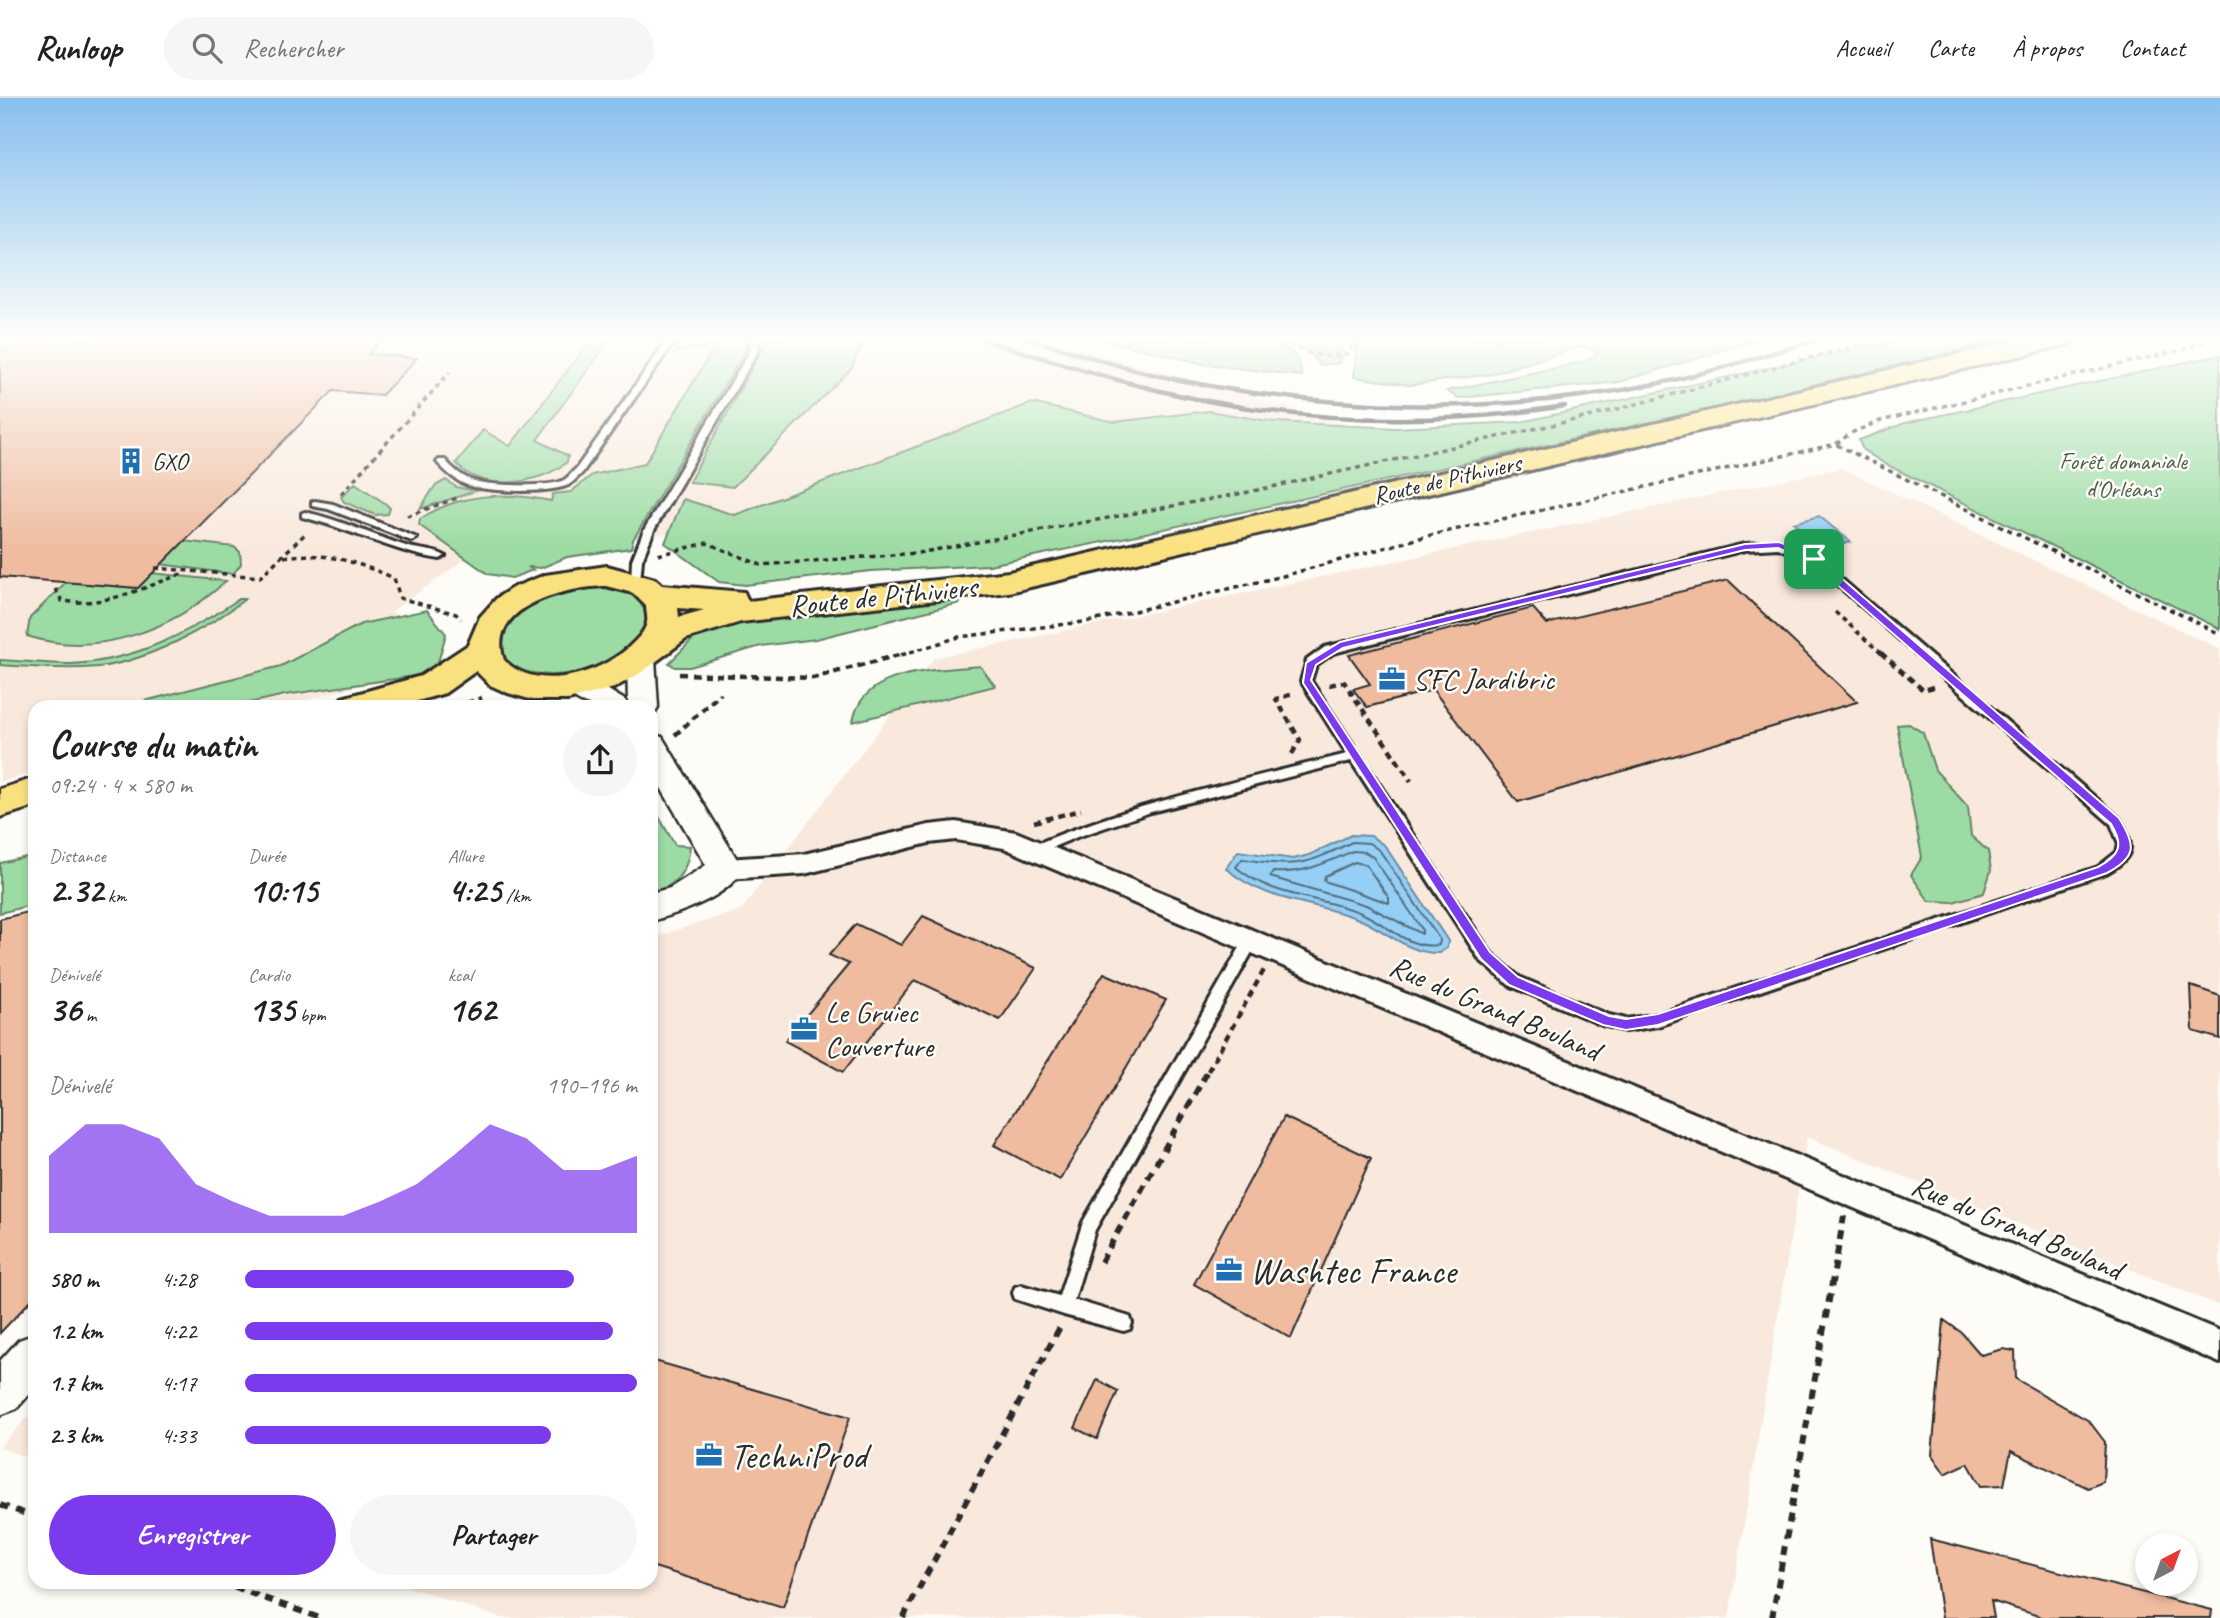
<!DOCTYPE html>
<html lang="fr">
<meta charset="utf-8">
<style>
:root{--surface:#fff;--page:#f6f6f6;--text:#222;--muted:#767676;--line:#e0e0e0;--accent:#7c3aed}
body{margin:0;font-family:Caveat,sans-serif;background:var(--page);color:var(--text);height:100vh;display:flex;flex-direction:column;font-size:26px;white-space:nowrap}
*{box-sizing:border-box;margin:0}
p{font-size:23px;color:var(--muted)}
.icon{flex:none;width:38px;height:38px;fill:none;stroke:currentColor;stroke-width:2;stroke-linecap:round;stroke-linejoin:round}
.map{position:relative;flex:1;overflow:hidden}
.drawer{position:absolute;left:28px;top:602px;width:630px;height:889px;display:flex;flex-direction:column;background:var(--surface);border-radius:21px;box-shadow:0 4px 10px #0003}
.drawer>*{flex:none}
.needle{width:46px;rotate:41deg}
.controls{position:absolute;left:2135px;top:1435px;display:grid;gap:14px}
.controls a{display:grid;place-items:center;width:63px;height:63px;border-radius:50%;background:var(--surface);box-shadow:0 4px 10px #0003;font-size:35px}
.pin{position:absolute;display:grid;place-items:center;width:60px;height:60px;color:#fff;margin:-30px;border-radius:14px;box-shadow:0 4px 10px #0006}
.round{display:grid;place-items:center;flex:none;width:74px;height:74px;border-radius:37px;background:var(--page)}
.head{display:flex;align-items:center;justify-content:space-between;height:119px;padding:0 21px}
h1{font-size:38px;font-weight:700;line-height:52px}
.metrics{display:grid;grid-template-columns:repeat(3,1fr);gap:10px;height:119px;padding:7px 21px}
.metrics div{display:grid;align-content:center}
.metrics b{font-size:35px;font-weight:700}
.metrics small{font-size:19px;font-weight:400}
.metrics p{font-size:19px}
.chart{height:196px;padding:14px 21px}
.chart p{display:flex;justify-content:space-between}
.chart svg{width:100%;height:126px;margin-top:7px;fill:var(--accent);opacity:.7}
.button{display:flex;gap:14px;margin-top:auto;padding:14px 21px}
.button a{flex:1;height:80px;border-radius:42px;background:var(--accent);color:#fff;font-size:28px;font-weight:700;line-height:80px;text-align:center}
.button a+a{background:var(--page);color:var(--text)}
ul{padding:0 21px;list-style:none;font-size:23px}
li{display:grid;grid-template-columns:112px 84px 1fr;align-items:center;height:52px}
li i{height:18px;border-radius:9px;background:var(--accent)}
header{display:flex;align-items:center;gap:42px;box-sizing:border-box;height:98px;padding:0 35px;background:var(--surface);border-bottom:2px solid var(--line)}
header strong{font-size:33px}
nav{display:flex;gap:38px;margin-inline-start:auto;font-size:24px}
.search{width:490px;height:63px;background:var(--page);display:flex;align-items:center;gap:18px;box-sizing:border-box;padding:0 24px;border-radius:38px;color:var(--muted);font-size:26px}
.map>svg:first-child{display:block}
.built{fill:#f9e9dd}
.green{fill:#9ddba4;stroke:#648368;stroke-width:2}
.water{fill:#95cff5;stroke:#6b8da4;stroke-width:2}
.lines{fill:none;stroke-linecap:round;stroke-linejoin:round}
.shore{stroke:#556d7c;stroke-width:2}
.building{fill:#efbca0;stroke:#2b2b2b;stroke-width:2}
.lane-casing{stroke:#2b2b2b;stroke-width:6}
.street-casing{stroke:#2b2b2b;stroke-width:6}
.secondary-casing{stroke:#2b2b2b;stroke-width:5}
.primary-casing{stroke:#2b2b2b;stroke-width:6}
.path-far2{stroke:#2b2b2b;stroke-width:3.5;stroke-dasharray:5 4.5;stroke-linecap:butt}
.path-far1{stroke:#2b2b2b;stroke-width:4.5;stroke-dasharray:7 5;stroke-linecap:butt}
.path{stroke:#2b2b2b;stroke-width:6;stroke-dasharray:9 7;stroke-linecap:butt}
.lane{fill:#fdfcf7;fill-rule:evenodd}
.street{fill:#fdfcf7;fill-rule:evenodd}
.secondary{fill:#fdfcf7;fill-rule:evenodd}
.primary{fill:#fae180;fill-rule:evenodd}
.rail{stroke:#2b2b2b;stroke-width:4.5}
.route{fill:#7c3aed;stroke:#fff;stroke-width:2;fill-rule:evenodd}
.labels{text-anchor:middle;stroke-width:5;stroke-linejoin:round;paint-order:stroke}
.far-poi-label{font-size:24px;fill:#2b2b2b;stroke:#fdfcf7;text-anchor:start}
.far-park-label{font-size:24px;fill:#4d604f;stroke:#fdfcf7}
.far-street-label{font-size:24px;fill:#2b2b2b;stroke:#fdfcf7}
.street-label{font-size:30px;fill:#2b2b2b;stroke:#fdfcf7}
.poi-label{font-size:30px;fill:#2b2b2b;stroke:#fdfcf7;text-anchor:start}
.near-poi-label{font-size:37px;fill:#2b2b2b;stroke:#fdfcf7;text-anchor:start}
</style>
<header>
<strong>Runloop</strong>
<div class="search"><svg class="icon" aria-label="search" viewBox="0 0 24 24"><circle cx="10" cy="10" r="6"/><path d="M15 15l6 6"/></svg>Rechercher</div>
<nav><a>Accueil</a><a>Carte</a><a>À propos</a><a>Contact</a></nav>
</header>
<div class="map">
<svg width="2220" height="1520" viewBox="0 0 2220 1520">
<rect width="100%" height="100%" fill="#fdfcf7"/>
<filter id="ink" filterUnits="userSpaceOnUse"><feTurbulence type="fractalNoise" baseFrequency=".0143" numOctaves="2"/><feDisplacementMap in="SourceGraphic" scale="14" xChannelSelector="R" yChannelSelector="G"/><feConvolveMatrix kernelMatrix="1 2 1 2 8 2 1 2 1" color-interpolation-filters="sRGB"/></filter>
<g filter="url(#ink)">
<path class="built" d="M0,240H1047L1462,359L574,445L522,466L480,451L391,514L439,534L430,569L279,609H35V674L0,684Z
M1841,370L2220,551V1208L1807,1039L1729,1520H501L395,1484H651V840L741,812L934,560Z
M35,1311V1362L0,1350V1349Z"/>
<path class="green" d="M592,240H611L537,342L568,358L567,364C541,386 480,396 456,365L483,332L510,348Z
M686,240H741L747,249L633,442L631,450L567,459L541,470L528,469L533,472L512,480L488,476L419,427L420,421C459,395 507,394 551,403L553,396L571,394L592,377L645,365L715,248L676,254V249Z
M763,240H865L851,271L733,389L689,384L764,249Z
M1096,240H1275C1289,250 1301,261 1302,278L1204,266Z
M1295,240H1343L1339,265L1320,267Z
M1358,240H1763L1619,284L1458,300L1447,293L1583,264L1598,255L1583,248L1491,276L1410,287L1354,279Z
M1906,240H2011L1715,310L1132,438L989,467L871,473L745,487L719,484L665,445L683,401L735,417L1032,305L1114,324L1208,313L1275,324L1396,330L1521,324Z
M2220,257V531L1885,366L1863,352L1859,342L1905,325Z
M446,382L456,389L476,393L420,411L435,388Z
M355,385L386,406L390,410L388,416L375,417L344,404L341,399Z
M183,443L234,449L240,454L241,466L233,476L160,466Z
M151,475L226,483C174,531 98,561 27,538L30,520L66,484L137,490Z
M604,487C624,492 641,497 646,518C645,537 635,546 620,557C574,593 458,580 515,518C524,508 538,498 551,494C568,490 587,489 604,487Z
M959,497L960,505L816,541L761,548L690,569H675L669,565L702,532L750,519Z
M239,501H245C209,530 145,564 98,569C65,572 33,569 0,567V562C23,563 47,566 70,566C133,564 188,535 239,501Z
M427,512L446,536L435,575L285,597L231,609H121L281,568L361,526Z
M980,568L995,588L853,624C861,570 936,573 980,568Z
M1909,626L1923,635L1935,672L1968,709L1971,738L1988,753L1991,772L1984,795L1953,804L1929,803L1911,777L1922,759L1897,627Z
M651,705L675,747L690,748C688,775 675,787 651,798Z
M35,757V806L0,815V765Z"/>
<path class="water" d="M1819,418L1851,444L1826,451L1794,425Z
M1351,737L1371,738L1385,748L1448,843L1447,850L1439,855C1408,856 1387,833 1361,822C1315,803 1264,805 1226,770L1238,753L1293,761L1309,757Z"/>
<g class="lines">
<path class="shore" d="M1352,744L1369,745L1380,753L1440,842L1439,847C1408,852 1388,826 1361,815C1319,798 1272,800 1236,769L1242,761C1298,769 1301,769 1352,744Z
M1353,753L1365,754L1373,759L1422,831V836L1366,807L1270,779L1273,774C1304,776 1326,765 1353,753Z
M1355,764L1366,767L1389,800V805L1324,783L1325,778Z"/>
</g>
<path class="building" d="M0,240H384L368,256L417,260L382,297L333,293L138,490L0,479Z
M1728,482L1857,604L1518,704L1433,592L1367,609L1353,591L1370,586L1349,557L1533,510L1547,526Z
M35,812V1198L0,1235V821Z
M923,818L1036,870L1000,922L915,882L843,974L785,943L849,866L829,857L856,826L901,847Z
M1104,875L1166,902L1060,1082L994,1047Z
M2191,888L2220,898V941L2193,933Z
M1284,1019L1371,1060L1291,1240L1194,1186Z
M1944,1222L1962,1235L1981,1257L2003,1251L2015,1253L2016,1281L2089,1323L2105,1344L2103,1384L2088,1390L2011,1353L2004,1387L1981,1388L1968,1365L1945,1376L1932,1357Z
M651,1262L850,1319L783,1509L651,1468Z
M1097,1282L1118,1293L1097,1341L1075,1330Z
M1930,1441L2212,1512L2211,1520H2045L1991,1503L1994,1520H1942Z"/>
<g class="lines">
<g class="lane-casing">
<path id="lane" d="M669,240H677L582,375C579,378 574,383 570,386C554,396 486,394 467,387C456,383 445,373 437,364L439,362H445C452,370 461,378 471,382C486,388 550,390 564,382C568,380 572,374 576,371Z
M748,240H756L759,251L654,432L642,462L640,484L635,487L631,486L632,462L644,432L751,251Z
M315,403L333,406L417,440L412,443L409,442L328,411L312,408V404Z
M305,414C341,422 374,438 409,449C420,452 436,452 445,458L440,461C392,454 349,430 302,419V415Z
M1779,444L1816,459L2119,720C2135,747 2136,759 2106,775L1658,928L1626,933L1602,927L1509,887L1480,862L1351,663L1151,714L1077,739L1036,756L1032,754L1030,751L1032,748C1133,705 1240,683 1347,656L1301,583L1307,562L1325,549L1745,446ZM1778,450L1810,463L2111,726L2119,746L2117,754L2098,769L1658,916L1626,921L1609,917L1519,879L1490,854L1311,583L1316,567L1333,555L1745,452Z
M1251,838L1256,839L1257,843L1256,847L1095,1132L1074,1202L1130,1219L1132,1225L1130,1231L1124,1233L1064,1217L1015,1201L1013,1195L1015,1189L1021,1187L1059,1198L1083,1124L1246,839Z"/>
</g>
<g class="street-casing">
<path id="street" d="M956,724L1016,734L2220,1233V1265L1004,750L956,742L929,745L804,776L726,781L717,778L714,771L717,764L726,761L804,756L929,727Z"/>
</g>
<g class="secondary-casing">
<path id="secondary" d="M641,550L651,553L655,560L658,609L654,616L651,617V609C623,609 581,617 564,589L569,582C589,576 607,592 625,602L628,607L627,560L631,553Z
M651,636L662,639L743,771C728,799 680,815 651,823V795L670,790L706,767L651,673Z
M35,1236V1290L16,1311L0,1317V1263L19,1242Z"/>
</g>
<g class="primary-casing">
<path id="primary" d="M2028,240H2075L2071,245L2062,248L1009,494L741,524L686,541L642,574L614,590L568,602H533L508,595L490,587L476,573L445,595L397,609H337L342,600L421,578L468,547L480,519L497,500L512,490L545,477L607,468L655,481L662,487L744,494L748,503L1009,474ZM606,488L633,495L646,508C646,513 648,520 647,524C645,535 635,543 628,550C597,577 537,595 504,562C485,507 568,489 606,488ZM678,510L704,512L679,519Z
M35,680V708L0,719V691Z"/>
</g>
<path class="path-far2" d="M1281,240C1304,255 1324,264 1351,254L1352,240
M1837,347L2220,536
M341,396L450,274
M407,418L460,399
M658,457L707,445L761,467L918,455L1249,394L1588,319L1884,240
M284,459C325,453 356,464 394,480L400,500L456,516L461,521
M155,470L260,479L307,434
M55,491L62,503C106,509 143,490 184,475
M1835,514L1883,557
M901,557L959,539L1092,523L1283,478L1427,438L1836,346L1851,335L1880,323L2185,251L2212,240"/>
<path class="path-far1" d="M1881,555L1923,592L1933,589
M679,576L813,580L906,555
M1329,587L1344,584L1411,683
M455,609L482,600
M675,637L721,595
M1292,656L1300,642L1276,601L1293,596
M1034,724L1081,712
M1208,973L1264,872"/>
<path class="path" d="M1101,1164L1209,971
M0,1407L35,1419
M219,1484L320,1520
M903,1520L1060,1229
M1772,1520L1844,1118"/>
<use href="#lane" class="lane"/>
<use href="#street" class="street"/>
<use href="#secondary" class="secondary"/>
<use href="#primary" class="primary"/>
<path class="rail" d="M977,240C1051,262 1125,287 1202,302C1323,326 1443,327 1565,308
M1027,240C1071,253 1115,268 1160,278C1320,313 1489,318 1650,287C1709,276 1766,256 1824,240"/>
</g>
</g>
<linearGradient id="sky" x2="0" y2="1"><stop stop-color="#87bfed"/><stop offset="0.53" stop-color="#fefefb"/><stop offset="1" stop-color="#fefefb" stop-opacity="0"/></linearGradient>
<rect width="2220" height="453" fill="url(#sky)"/>
<path class="route" d="M1779,444L1817,459L2119,720C2136,747 2137,759 2107,775L1658,927L1626,932L1603,927L1509,887L1481,861L1303,585L1306,565L1340,544L1745,446ZM1778,450L1810,463L2111,726C2124,747 2120,757 2098,769L1658,916L1626,921L1609,918L1518,879L1490,854L1311,582L1316,567L1343,550L1745,452Z"/>
<defs>
<g id="building-bare" transform="scale(2.1)"><path d="M-4-6H4V6H1V3H-1V6H-4ZM-2.5-4.3h1.7v1.8h-1.7ZM.8-4.3h1.7v1.8H.8ZM-2.5-1h1.7V.8h-1.7ZM.8-1h1.7V.8H.8Z" fill="#1f6fb2" stroke="#fdfcf7" stroke-width="2.5" paint-order="stroke"/></g>
<g id="office-bare" transform="scale(2.1)"><path d="M-6-3h4V-5.5h4V-3h4V5H-6ZM-1-4.5V-3h2v-1.5ZM-6 0V1H6V0Z" fill="#1f6fb2" stroke="#fdfcf7" stroke-width="2.5" paint-order="stroke"/></g>
</defs>
<g fill-rule="evenodd">
<use href="#building-bare" x="131" y="363"/>
<use href="#office-bare" x="1392" y="581"/>
<use href="#office-bare" x="804" y="931"/>
<use href="#office-bare" x="1229" y="1172"/>
<use href="#office-bare" x="709" y="1357"/>
</g>
<g class="labels">
<g class="far-poi-label">
<text x="152" y="371">GXO</text>
</g>
<g class="far-park-label">
<text x="2123" y="371">Forêt domaniale<tspan x="2123" dy="28">d'Orléans</tspan></text>
</g>
<g class="far-street-label">
<text transform="translate(1447 381) rotate(-13)" y="8">Route de Pithiviers</text>
</g>
<g class="street-label">
<text transform="translate(883 498) rotate(-6)" y="10">Route de Pithiviers</text>
<text transform="translate(1495 910) rotate(23)" y="10">Rue du Grand Bouland</text>
<text transform="translate(2017 1129) rotate(23)" y="10">Rue du Grand Bouland</text>
</g>
<g class="poi-label">
<text x="1413" y="591">SFC Jardibric</text>
<text x="825" y="924">Le Gruiec<tspan x="825" dy="34">Couverture</tspan></text>
</g>
<g class="near-poi-label">
<text x="1250" y="1185">Washtec France</text>
<text x="730" y="1370">TechniProd</text>
</g>
</g>
</svg>
<div class="controls">
<a><svg class="needle" viewBox="-14 -14 28 28"><path d="M0-13l5 13h-10z" fill="#e53935"/><path d="M0 13l5-13h-10z" fill="#767676"/></svg></a>
</div>
<div class="pin" style="left:1814px;top:461px;background:#1e9e55"><svg class="icon" aria-label="arrive" viewBox="0 0 24 24"><path d="M6 21V4h12l-3 4 3 4H6"/></svg></div>
<section class="drawer">
<div class="head"><div><h1>Course du matin</h1><p>09:24 · 4 × 580 m</p></div><a class="round"><svg class="icon" aria-label="share" viewBox="0 0 24 24"><path d="M12 15V3M7 8l5-5 5 5M5 13v7h14v-7"/></svg></a></div>
<div class="metrics">
<div><p>Distance</p><b>2.32<small> km</small></b></div>
<div><p>Durée</p><b>10:15</b></div>
<div><p>Allure</p><b>4:25<small> /km</small></b></div>
</div>
<div class="metrics">
<div><p>Dénivelé</p><b>36<small> m</small></b></div>
<div><p>Cardio</p><b>135<small> bpm</small></b></div>
<div><p>kcal</p><b>162</b></div>
</div>
<div class="chart"><p><span>Dénivelé</span>190–196 m</p>
<svg viewBox="0 0 160 44" preserveAspectRatio="none"><path d="M0 44V17L10 6L20 6L30 11L40 27L50 33L60 38L70 38L80 38L90 33L100 27L110 17L120 6L130 11L140 22L150 22L160 17V44z"/></svg>
</div>
<ul>
<li><b>580 m</b>4:28<i style="width:84%"></i></li>
<li><b>1.2 km</b>4:22<i style="width:94%"></i></li>
<li><b>1.7 km</b>4:17<i style="width:100%"></i></li>
<li><b>2.3 km</b>4:33<i style="width:78%"></i></li>
</ul>
<div class="button"><a>Enregistrer</a><a>Partager</a></div>
</section>
</div>
